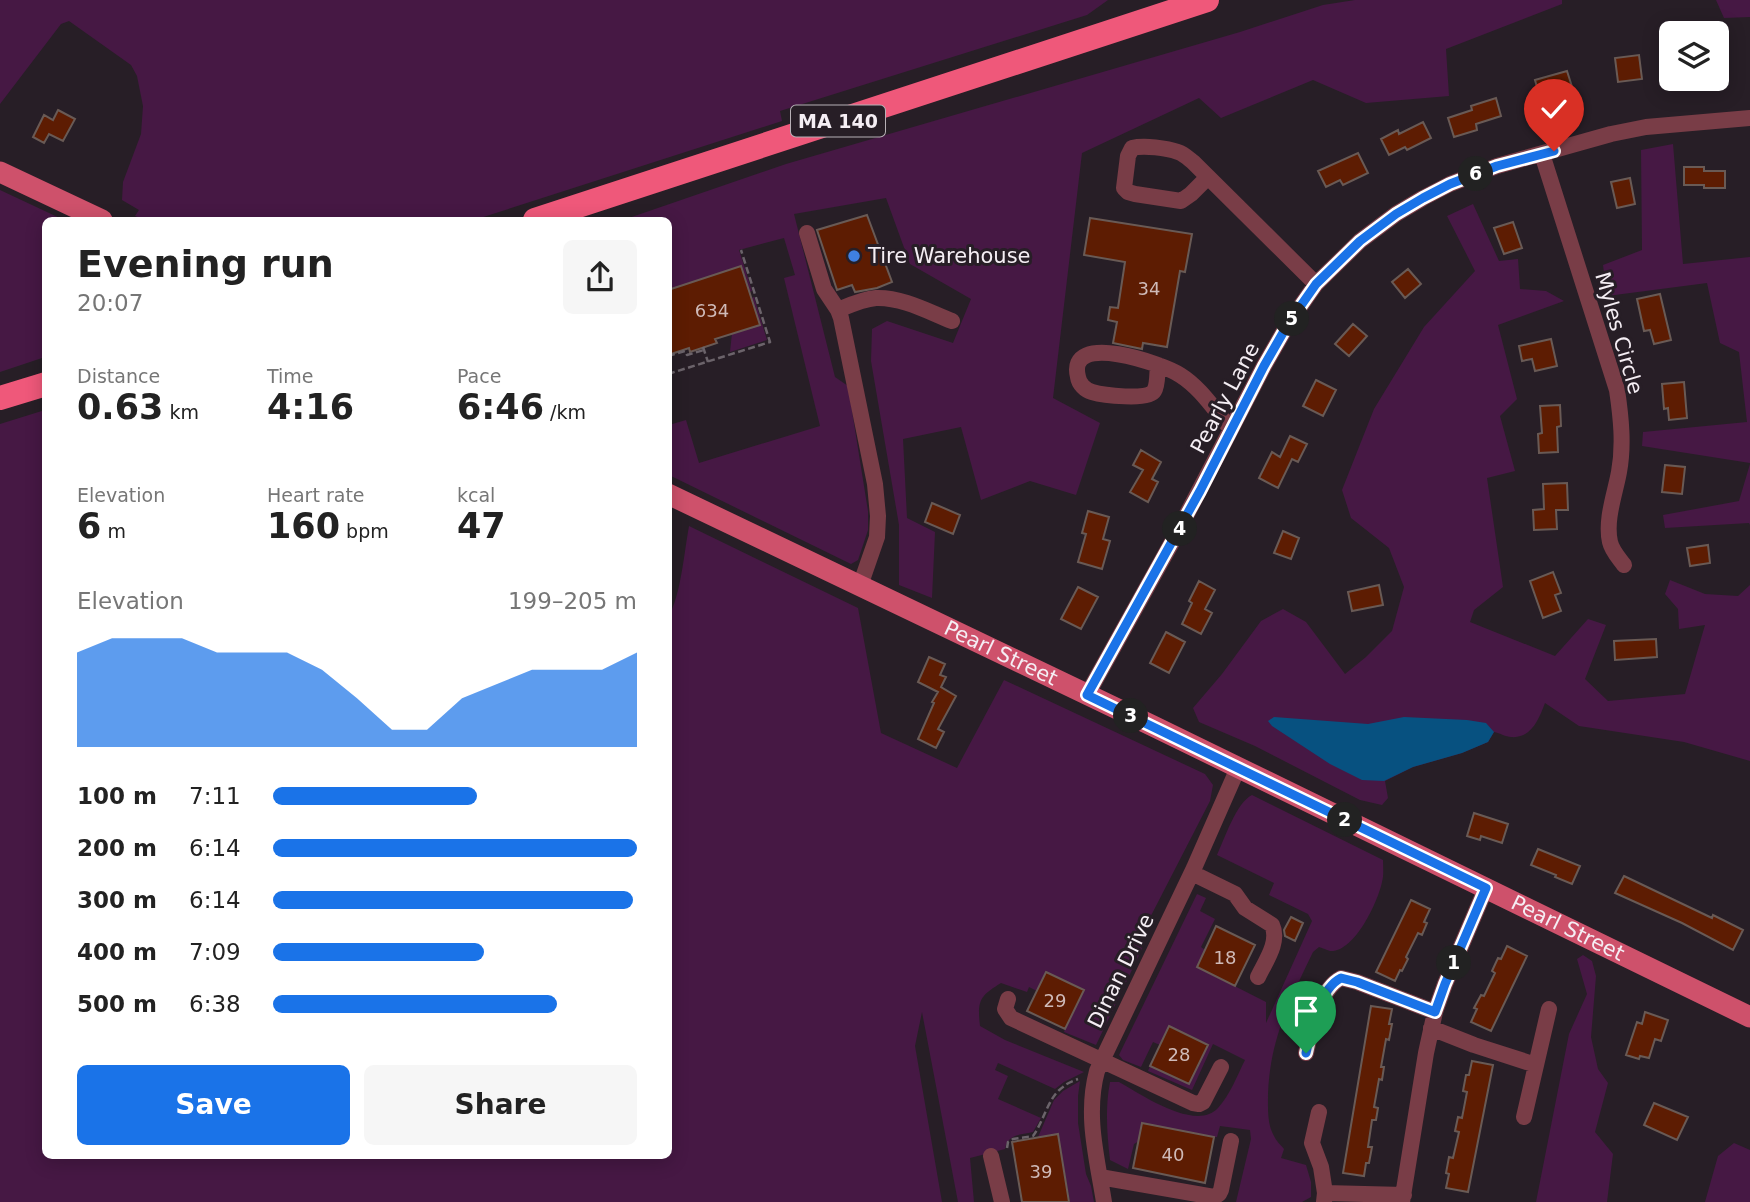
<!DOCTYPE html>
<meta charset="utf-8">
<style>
:root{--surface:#fff;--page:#f6f6f6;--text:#222;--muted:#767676;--accent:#1a73e8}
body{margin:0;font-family:"DejaVu Sans",sans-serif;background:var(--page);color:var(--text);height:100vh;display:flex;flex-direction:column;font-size:26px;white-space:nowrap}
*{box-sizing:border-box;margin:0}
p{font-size:23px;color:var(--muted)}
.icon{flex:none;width:38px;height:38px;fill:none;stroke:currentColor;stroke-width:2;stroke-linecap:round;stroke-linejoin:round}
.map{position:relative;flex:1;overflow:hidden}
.side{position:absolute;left:42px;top:217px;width:630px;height:942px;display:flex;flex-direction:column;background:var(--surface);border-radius:10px;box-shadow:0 4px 18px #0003}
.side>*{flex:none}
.fabs{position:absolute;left:1659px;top:21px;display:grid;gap:14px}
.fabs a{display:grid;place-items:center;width:70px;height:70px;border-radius:10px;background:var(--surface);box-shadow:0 4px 18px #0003;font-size:35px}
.pin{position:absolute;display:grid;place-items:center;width:60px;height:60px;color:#fff;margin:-72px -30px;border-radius:50% 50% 50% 0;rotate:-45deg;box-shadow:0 0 7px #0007}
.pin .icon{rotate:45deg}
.km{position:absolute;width:35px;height:35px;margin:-18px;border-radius:50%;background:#222;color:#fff;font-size:19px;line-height:35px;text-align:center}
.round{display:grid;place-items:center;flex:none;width:74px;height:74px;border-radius:10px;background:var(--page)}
.head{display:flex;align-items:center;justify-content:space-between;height:119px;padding:0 35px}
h1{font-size:38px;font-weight:600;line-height:52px}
.stats{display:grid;grid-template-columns:repeat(3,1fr);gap:10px;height:119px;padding:7px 35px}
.stats div{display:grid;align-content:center}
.stats b{font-size:35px;font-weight:600}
.stats small{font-size:19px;font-weight:400}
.stats p{font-size:19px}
.chart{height:196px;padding:14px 35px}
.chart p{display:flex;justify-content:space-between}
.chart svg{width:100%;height:126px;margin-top:7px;fill:var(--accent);opacity:.7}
.action{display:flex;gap:14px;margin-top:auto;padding:14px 35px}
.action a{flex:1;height:80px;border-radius:10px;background:var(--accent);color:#fff;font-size:28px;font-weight:600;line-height:80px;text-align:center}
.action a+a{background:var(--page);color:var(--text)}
ul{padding:0 35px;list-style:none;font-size:23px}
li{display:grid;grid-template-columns:112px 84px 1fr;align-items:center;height:52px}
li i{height:18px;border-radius:9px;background:var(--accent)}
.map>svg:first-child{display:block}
.green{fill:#461844}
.water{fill:#075180}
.building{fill:#5d1c02;stroke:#695a55;stroke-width:2}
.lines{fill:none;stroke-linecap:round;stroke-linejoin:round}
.path{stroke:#6b636a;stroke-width:2.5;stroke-dasharray:7 3.5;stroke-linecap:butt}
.minor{stroke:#793d47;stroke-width:16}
.major{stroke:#ce516b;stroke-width:21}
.highway{stroke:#ef587a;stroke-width:24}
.route-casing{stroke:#fff;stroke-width:14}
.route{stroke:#1a73e8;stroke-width:9}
.shop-dot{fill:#3f7fe0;stroke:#271e26;stroke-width:2.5}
.labels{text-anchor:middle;stroke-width:6;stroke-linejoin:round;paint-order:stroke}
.number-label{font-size:18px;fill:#cfbab8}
.shield{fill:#271e26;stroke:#b7b0b6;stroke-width:2}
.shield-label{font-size:19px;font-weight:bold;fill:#f5eef4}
.poi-label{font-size:21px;fill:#f5eef4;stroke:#271e26;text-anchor:start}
.street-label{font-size:21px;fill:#f5eef4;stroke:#271e26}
</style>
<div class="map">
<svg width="1750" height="1202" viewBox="0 0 1750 1202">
<rect width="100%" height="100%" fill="#271e26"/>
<path class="green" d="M0,0H1108L1087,15L780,111L782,121L474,220H145L135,216L139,210L122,200L123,182L141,134L143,106L137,76L131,65L69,21L61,24L0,104Z
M1355,0H1562V4L1446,49L1449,96L1366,103L1313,80L1221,118L1199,98L1082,153L1053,398L1100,423L1076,495L1030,481L981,500L961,427L903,439L907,518L935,532L932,598L899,585V525L871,361L872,329L887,321L953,343L971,299L910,264L886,198L794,214L835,377L848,386L868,511V530L858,560L851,564L669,475V425L686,420L699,463L820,426L784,278L795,275L784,238L739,250L752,291L749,292L669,290L668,220H623L786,164L1240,32L1323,5Z
M1716,0H1750V17L1724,18Z
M1673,144L1683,264L1750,257V463L1642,446L1643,432L1747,422L1739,352L1720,343L1707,283L1607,296L1603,265L1642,250L1641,150Z
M0,190L64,220H46L45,357L0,372Z
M1473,204L1499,261L1518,259L1520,289L1546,291L1564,301L1498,325L1517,399L1500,416L1515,471L1487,478L1503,587L1474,610L1470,622L1555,656L1588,619L1606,625L1585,679L1608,701L1685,694L1705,625L1679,629L1678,609L1665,594L1670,580L1705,594L1738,596L1750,585V761L1684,742L1579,726L1545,703C1539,719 1531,739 1511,737C1506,737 1500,733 1494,732L1488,742L1462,753L1413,767L1385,781L1388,798L1382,805L1360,800L1255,746L1199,722L1193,708L1222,674L1261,621L1283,609L1306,622L1345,674L1366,657L1392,631L1404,587L1389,548L1351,518L1342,490L1374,409L1424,327L1475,271L1447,216Z
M754,297L767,340L730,352L732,333L751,298Z
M45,410L46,1155H668V618C681,595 684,553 689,526L858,608L881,733L957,768L1004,680L1205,774L1213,785L1210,801L1139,939L1142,949L1096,1045L1064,1032L1065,1029L1046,972L1037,991L1029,987L1027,992L1001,983C980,996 977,1000 980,1026L1005,1040L1084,1072L1064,1082L1055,1089L998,1063L995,1070L1008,1076L998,1099L1041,1118L1033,1132C1020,1135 1008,1134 1005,1149L970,1158L974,1202H958L922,1012L915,1046L942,1202H0V424Z
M1750,464V525L1749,523L1665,528L1663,515L1739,501Z
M1252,795L1383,860C1383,867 1384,875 1382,882C1378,902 1354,953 1330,951C1326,950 1323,948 1319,947L1313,952C1290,1000 1270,1039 1268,1094C1268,1107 1267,1124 1274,1136C1276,1141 1281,1145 1284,1149L1281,1158L1306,1165L1311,1182V1197L1302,1202H1236L1251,1139L1250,1130L1220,1126L1217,1137H1214L1143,1123L1139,1141L1134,1144L1128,1169L1110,1160C1107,1134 1105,1108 1110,1082H1119C1142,1095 1196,1132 1218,1108C1230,1095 1237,1076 1245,1060L1213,1044L1192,1090L1148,1071L1150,1066L1189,1084L1207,1044L1169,1026L1160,1045L1153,1042L1141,1067L1123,1060L1119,1055L1197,894L1206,898L1200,911L1215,919L1201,947L1205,950L1197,967L1266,1002V1023L1312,921L1308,914L1269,895L1274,883L1217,855C1225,838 1236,803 1252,795Z
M1583,955L1592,961L1596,976L1591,1037L1598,1069L1608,1083L1595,1132L1613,1154L1607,1202H1536L1569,1034L1587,994L1577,959Z
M1080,1081L1078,1096V1123L1086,1174L1091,1186L1094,1202H1070L1058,1134L1038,1137L1054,1100L1063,1091Z
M1734,1143L1750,1150V1202H1705L1718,1156Z"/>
<path class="water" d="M1274,717L1368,724L1404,717L1467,720L1486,723L1494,732L1488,742L1462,753L1413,767L1384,781L1362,780L1330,764L1272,726L1268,721Z"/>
<path class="building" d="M1639,55L1642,79L1618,82L1615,58Z
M1567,71L1574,93L1541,102L1535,80Z
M1496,98L1501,116L1476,124L1477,130L1454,137L1448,118L1472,110L1471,106Z
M58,110L75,119L63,141L49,134L44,143L33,137L44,115L53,120Z
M1423,122L1431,138L1407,150L1405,147L1389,155L1381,139L1398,130L1399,134Z
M1358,153L1368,173L1343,185L1340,180L1326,187L1318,171Z
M1684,167H1704V171H1725V188H1704V185H1684Z
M1630,178L1635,204L1617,208L1611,182Z
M867,215L892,282L877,288L855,292L852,285L837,290L817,230Z
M1090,218L1192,234L1185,272L1180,271L1167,347L1143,343L1142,349L1113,343L1117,322L1108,320L1110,307L1118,308L1125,262L1084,255Z
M1513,222L1522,248L1504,254L1494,228Z
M741,266L760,325L715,339L717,343L690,352L689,348L668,355V290Z
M1408,269L1421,284L1405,298L1392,282Z
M1660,294L1671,340L1654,344L1650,330L1644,331L1637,299Z
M1353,324L1367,336L1349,356L1335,344Z
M1551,339L1557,366L1535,371L1532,359L1522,361L1519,346Z
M1316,380L1336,390L1323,416L1303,406Z
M1684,382L1687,418L1669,420L1668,408L1664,409L1662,384Z
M1560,405L1561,426L1557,427L1558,452L1539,453L1538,434L1542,433L1540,406Z
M1290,436L1307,444L1298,462L1292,459L1278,488L1259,478L1272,452L1280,457Z
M1141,450L1161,462L1152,479L1158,482L1148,502L1130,492L1143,470L1133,465Z
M1665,465L1685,467L1682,494L1662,492Z
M1567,483L1568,510H1556L1557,529L1534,530L1533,510L1544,509L1543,484Z
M932,503L960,515L953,534L925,522Z
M1088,511L1109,517L1103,539L1110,541L1102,569L1078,562L1086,534L1082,533Z
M1283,531L1299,538L1291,559L1274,553Z
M1708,545L1710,563L1690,566L1687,548Z
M1553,572L1561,593L1555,595L1561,611L1543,618L1530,581Z
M1199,581L1215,590L1205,609L1212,613L1201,634L1182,624L1192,603L1189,601Z
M1379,585L1383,605L1352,611L1348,592Z
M1078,587L1098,597L1081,629L1061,619Z
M1166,632L1185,642L1169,673L1150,663Z
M1656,639L1657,657L1615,660L1614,641Z
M929,657L945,664L940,675L946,677L941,687L956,696L938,729L944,732L936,748L918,739L934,703L932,702L938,692L918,682Z
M1474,813L1508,824L1502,843L1481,836L1480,840L1467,836Z
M1538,849L1580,866L1572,884L1555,877L1556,875L1531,865Z
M1624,876L1712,918L1713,915L1743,930L1733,950L1682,923L1615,893Z
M1411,900L1430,909L1424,922L1427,923L1422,935L1418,933L1406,957L1408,959L1402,971L1400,970L1395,981L1376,972Z
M1291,917L1303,923L1295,941L1285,936L1284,930Z
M1216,926L1255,945L1235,986L1197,967Z
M1507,946L1527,956L1491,1031L1471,1022L1477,1009L1474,1008L1481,995L1484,996L1495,973L1492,971L1498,958L1501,959Z
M1046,972L1084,990L1065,1029L1027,1011Z
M1371,1006L1392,1009L1389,1024H1392L1389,1040L1386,1039L1381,1067H1384L1382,1080L1379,1079L1374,1107L1378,1108L1376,1120H1372L1368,1147H1372L1369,1163H1366L1364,1176L1343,1173Z
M1645,1012L1668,1020L1661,1041L1655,1039L1649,1058L1640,1056L1639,1059L1626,1055L1637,1022L1642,1024Z
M1169,1026L1208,1045L1189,1084L1150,1066Z
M1472,1061L1493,1065L1468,1192L1446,1188L1449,1174L1446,1173L1449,1157L1453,1158L1459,1132L1455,1131L1458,1117L1462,1118L1467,1092L1463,1091L1466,1075H1469Z
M1654,1103L1688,1117L1677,1140L1644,1125Z
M1142,1123L1214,1137L1205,1183L1133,1168Z
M1058,1134L1069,1202H1022L1012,1142Z"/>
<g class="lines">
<path class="path" d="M703,347L708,362
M668,356L685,351L687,355L704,350
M668,374L770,342L741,250
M1007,1148L1008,1142L1013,1139L1033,1136C1044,1121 1048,1097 1063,1087C1067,1083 1073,1081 1078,1079"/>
<path class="minor" d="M1542,154L1617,390C1621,417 1624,445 1619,472C1615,494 1605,520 1610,542C1612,551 1619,558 1624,565
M1208,177L1191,194L1181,201L1135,194L1128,192L1124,188L1128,156L1132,148C1144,145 1167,148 1178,152C1184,154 1188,158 1193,162L1316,284
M807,233L824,289L838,310L841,318L875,484L878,516L877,537L860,586
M838,310C850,305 863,299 876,298C902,297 929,312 952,321
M1158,365C1157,372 1158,385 1154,391C1149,401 1102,395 1092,392C1085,390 1079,384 1078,377C1066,330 1163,364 1180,375C1201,388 1215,411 1231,429
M1087,695L1176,535L1264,366L1288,324L1316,284L1360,241L1396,214L1423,198L1450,184L1497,166L1611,134L1646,127L1750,118
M1192,873L1235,894L1245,908L1272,925C1280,942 1265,962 1258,977
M1008,999L1005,1009L1011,1018L1193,1103L1199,1104L1203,1102L1221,1067
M1431,1028L1474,1045L1536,1065
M1306,1053C1311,1030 1319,990 1341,978L1357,982L1435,1012
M1319,1112L1312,1143L1321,1167L1325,1193
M1524,1117L1549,1009
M991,1156L1002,1202
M1100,1177L1214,1197L1219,1194L1221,1190L1231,1141
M1104,1202C1097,1158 1085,1115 1097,1071L1194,868L1238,768
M1324,1202L1325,1193L1404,1195
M1402,1202L1426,1053L1435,1012L1445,984L1486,888"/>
<g class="major">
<path d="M0,172L102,220"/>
<path id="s1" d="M668,494L1153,726L1750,1017"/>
</g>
<path class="highway" d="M535,220L1207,0
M0,398L46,384"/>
</g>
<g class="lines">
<g class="route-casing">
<path id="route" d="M1306,1053C1311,1031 1319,989 1341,978L1357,982L1435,1012L1445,984L1486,888L1087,695L1200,491L1264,366L1288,324L1316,284L1360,241L1396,214L1423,198L1450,184L1497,166L1554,151"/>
</g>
<use href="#route" class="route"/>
</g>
<circle class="shop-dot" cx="854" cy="256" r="7"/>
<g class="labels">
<g class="number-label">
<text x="1149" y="295">34</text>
<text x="712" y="317">634</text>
<text x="1225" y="964">18</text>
<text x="1055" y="1007">29</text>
<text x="1179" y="1061">28</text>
<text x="1173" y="1161">40</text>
<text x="1041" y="1178">39</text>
</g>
<rect class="shield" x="791" y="105.5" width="94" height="31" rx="5"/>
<g class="shield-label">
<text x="838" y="128">MA 140</text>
</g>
<g class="poi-label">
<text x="868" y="263">Tire Warehouse</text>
</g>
<g class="street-label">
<text transform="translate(1619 333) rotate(74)" y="7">Myles Circle</text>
<text transform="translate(1225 398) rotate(-62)" y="7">Pearly Lane</text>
<text dy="7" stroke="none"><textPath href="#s1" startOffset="369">Pearl Street</textPath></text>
<text dy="7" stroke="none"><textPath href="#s1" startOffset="999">Pearl Street</textPath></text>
<text transform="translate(1121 971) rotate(-64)" y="7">Dinan Drive</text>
</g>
</g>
</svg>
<div class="fabs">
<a><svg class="icon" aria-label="layers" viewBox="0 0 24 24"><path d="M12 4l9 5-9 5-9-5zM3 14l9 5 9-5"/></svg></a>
</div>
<div class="pin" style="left:1306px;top:1053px;background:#1e9e55"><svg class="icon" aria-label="arrive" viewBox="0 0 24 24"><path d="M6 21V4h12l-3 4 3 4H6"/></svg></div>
<div class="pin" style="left:1554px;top:151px;background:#d93025"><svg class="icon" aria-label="check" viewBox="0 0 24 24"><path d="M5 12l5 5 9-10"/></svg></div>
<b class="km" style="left:1454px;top:963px">1</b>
<b class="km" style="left:1345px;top:820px">2</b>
<b class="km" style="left:1131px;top:716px">3</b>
<b class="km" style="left:1180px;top:529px">4</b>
<b class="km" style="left:1292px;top:319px">5</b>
<b class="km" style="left:1476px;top:174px">6</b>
<section class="side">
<div class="head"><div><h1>Evening run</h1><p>20:07</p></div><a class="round"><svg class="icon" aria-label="share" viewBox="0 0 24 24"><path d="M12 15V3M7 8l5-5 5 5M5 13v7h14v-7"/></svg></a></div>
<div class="stats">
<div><p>Distance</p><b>0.63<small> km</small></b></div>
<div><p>Time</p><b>4:16</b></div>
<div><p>Pace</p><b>6:46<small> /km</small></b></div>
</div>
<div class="stats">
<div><p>Elevation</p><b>6<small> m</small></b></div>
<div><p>Heart rate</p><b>160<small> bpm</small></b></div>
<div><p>kcal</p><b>47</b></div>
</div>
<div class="chart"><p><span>Elevation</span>199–205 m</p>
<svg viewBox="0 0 160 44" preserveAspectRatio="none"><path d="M0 44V11L10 6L20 6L30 6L40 11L50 11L60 11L70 17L80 27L90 38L100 38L110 27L120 22L130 17L140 17L150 17L160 11V44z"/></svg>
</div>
<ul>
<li><b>100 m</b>7:11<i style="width:56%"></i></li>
<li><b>200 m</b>6:14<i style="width:100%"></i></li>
<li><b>300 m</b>6:14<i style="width:99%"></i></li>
<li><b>400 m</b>7:09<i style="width:58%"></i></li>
<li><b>500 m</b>6:38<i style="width:78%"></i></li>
</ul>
<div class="action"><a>Save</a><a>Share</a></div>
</section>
</div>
